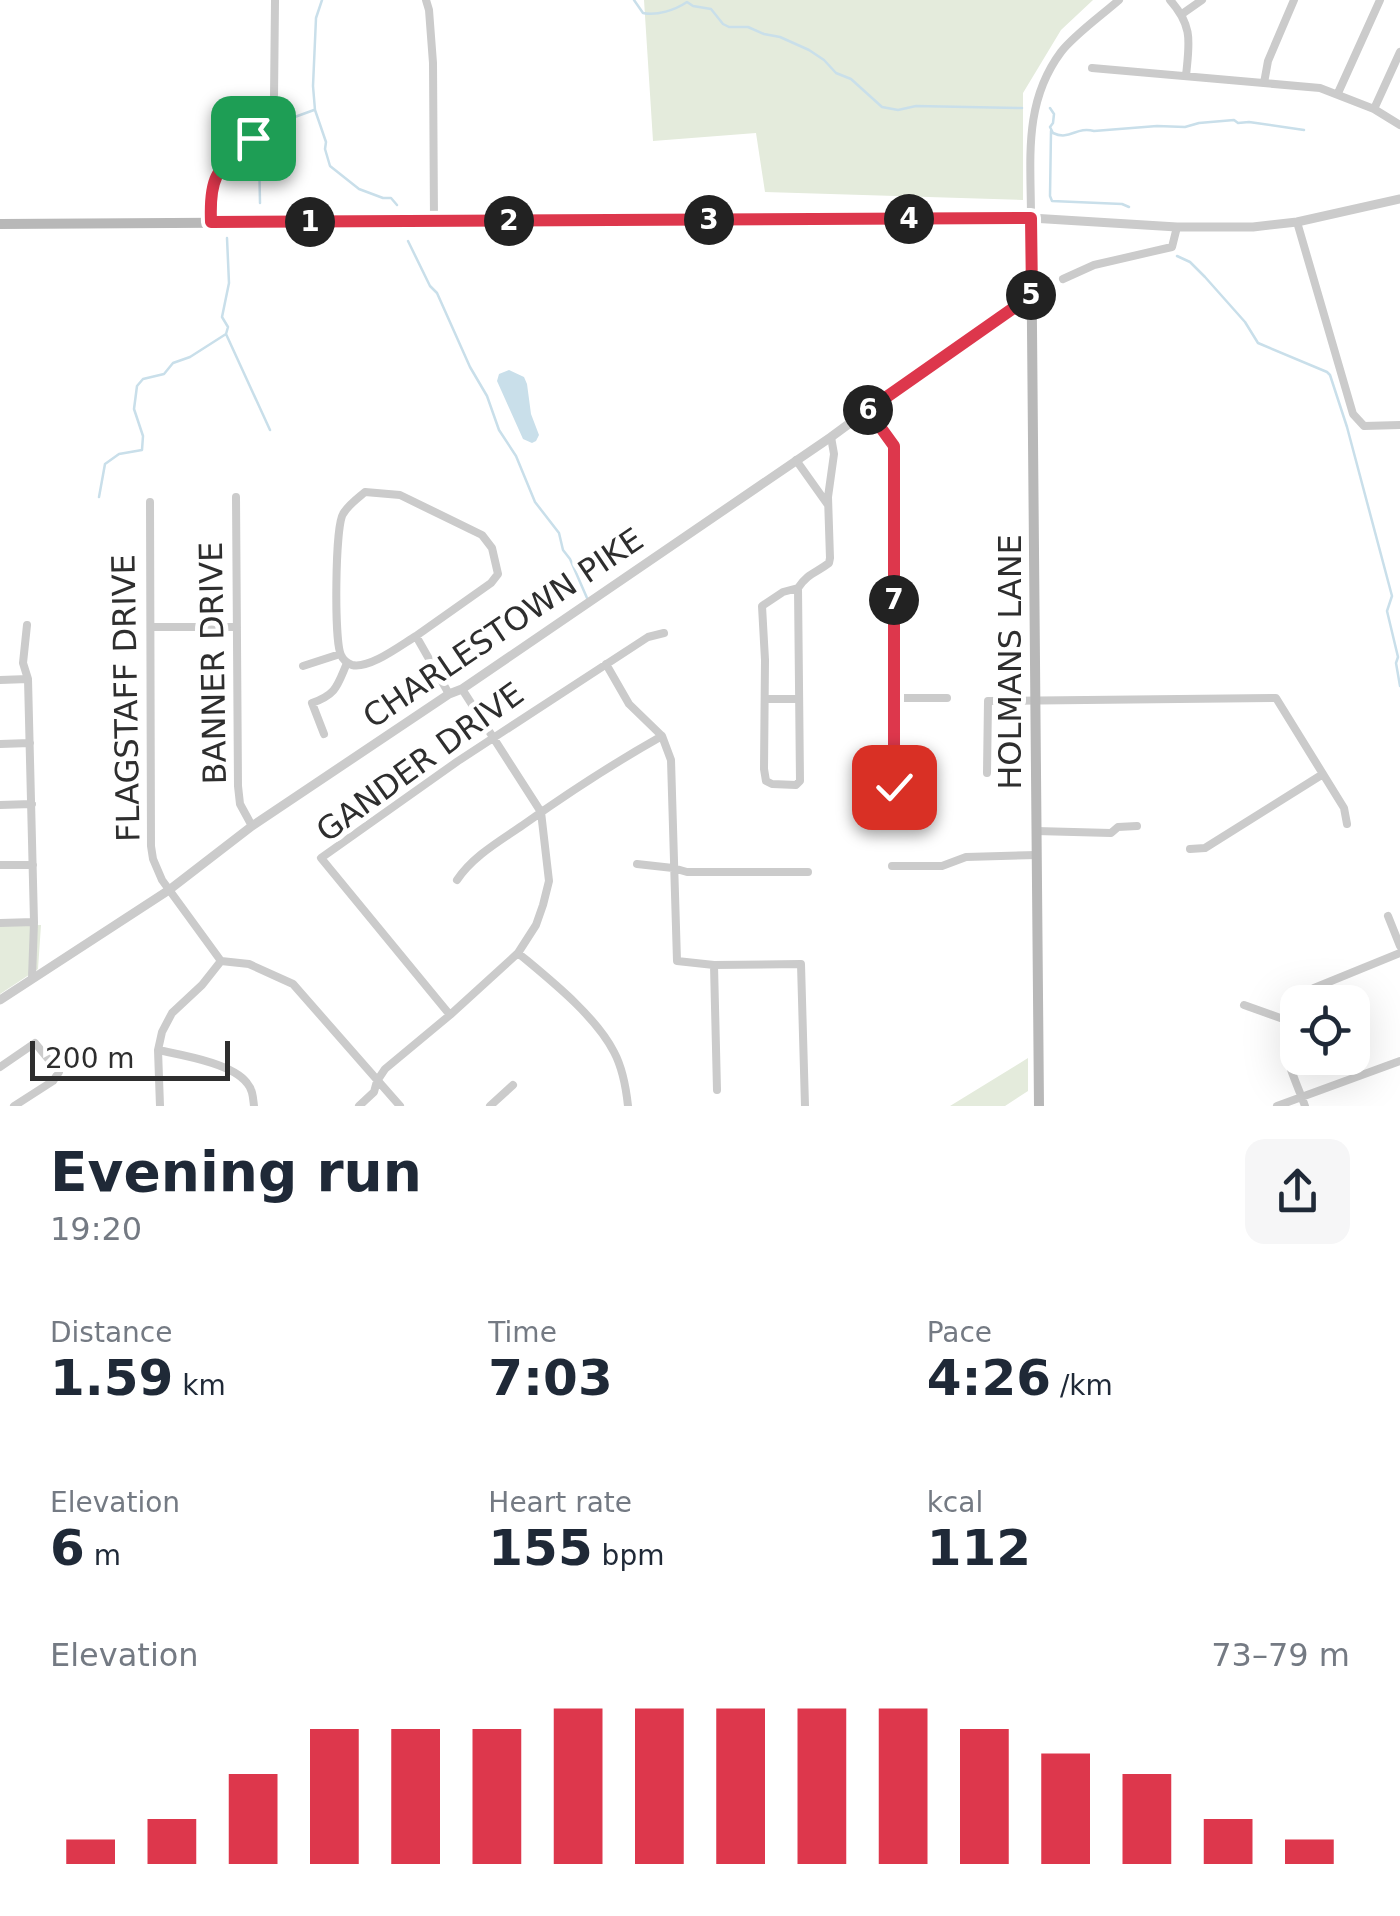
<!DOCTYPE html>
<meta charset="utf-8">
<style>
:root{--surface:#fff;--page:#f6f6f7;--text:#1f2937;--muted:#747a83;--accent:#dd374c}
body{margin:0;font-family:"DejaVu Sans",sans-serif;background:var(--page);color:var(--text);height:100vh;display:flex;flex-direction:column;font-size:38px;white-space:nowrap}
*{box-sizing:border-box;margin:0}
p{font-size:32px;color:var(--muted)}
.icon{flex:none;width:55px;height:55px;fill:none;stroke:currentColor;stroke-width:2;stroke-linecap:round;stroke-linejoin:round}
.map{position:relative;height:1106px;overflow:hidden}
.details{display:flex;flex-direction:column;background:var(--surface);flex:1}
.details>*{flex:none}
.tools{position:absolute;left:1280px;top:985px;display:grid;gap:20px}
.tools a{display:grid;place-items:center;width:90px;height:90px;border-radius:20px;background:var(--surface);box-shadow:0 10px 40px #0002;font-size:50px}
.scale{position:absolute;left:30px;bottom:25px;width:200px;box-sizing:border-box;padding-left:10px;border:5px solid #2e2e2e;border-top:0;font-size:28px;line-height:35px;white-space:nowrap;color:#2e2e2e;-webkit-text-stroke:8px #fff;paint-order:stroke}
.pin{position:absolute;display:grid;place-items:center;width:85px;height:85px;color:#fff;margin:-42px;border-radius:20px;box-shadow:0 5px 15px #0006}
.km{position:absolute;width:50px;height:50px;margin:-25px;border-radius:50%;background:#222;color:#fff;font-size:28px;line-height:50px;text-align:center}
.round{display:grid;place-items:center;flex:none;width:105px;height:105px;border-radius:20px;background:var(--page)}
.overview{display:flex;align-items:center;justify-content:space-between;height:170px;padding:0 50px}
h1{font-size:55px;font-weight:800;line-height:75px}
.metrics{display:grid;grid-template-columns:repeat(3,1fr);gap:15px;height:170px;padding:10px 50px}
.metrics div{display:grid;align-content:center}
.metrics b{font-size:50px;font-weight:800}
.metrics small{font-size:28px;font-weight:400}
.metrics p{font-size:28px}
.chart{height:280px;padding:20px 50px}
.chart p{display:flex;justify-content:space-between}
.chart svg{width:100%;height:180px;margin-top:10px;stroke:var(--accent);stroke-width:6}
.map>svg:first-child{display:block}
.green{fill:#e4ebdc}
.water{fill:#c9dfea}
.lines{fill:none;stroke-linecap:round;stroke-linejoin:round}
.stream{stroke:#c9dfea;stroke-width:2.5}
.minor{stroke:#cbcbcb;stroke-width:8}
.tertiary{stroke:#cbcbcb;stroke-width:9}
.secondary{stroke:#b8b8b8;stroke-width:10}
.route-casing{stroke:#fff;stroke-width:20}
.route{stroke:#dd374c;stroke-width:12}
.labels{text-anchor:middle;stroke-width:10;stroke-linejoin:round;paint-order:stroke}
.street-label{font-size:32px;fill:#2e2e2e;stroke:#fff}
</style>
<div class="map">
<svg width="1400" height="1106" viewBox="0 0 1400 1106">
<rect width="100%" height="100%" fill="#fff"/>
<path class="green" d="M644,0H1093L1061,30L1023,93V200L765,192L756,133L653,141Z
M41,925L38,969L0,994V926Z
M1028,1058V1091L1005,1106H950Z"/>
<path class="water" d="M509,370L524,377L527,384L531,414L539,435L536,441L532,443L523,439L497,381L499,374Z"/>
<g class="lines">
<path class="stream" d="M322,0L316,18L313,86L315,110L326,142L325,149L330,166L359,189L383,198H391L397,205
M634,0L643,13C657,16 675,10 687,2L693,6L711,9L723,24L729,27H748L764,34L780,37L809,50L824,60L836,73L851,79L882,107L898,110L916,106L1022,108
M1050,108L1054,114L1053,123L1050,127L1053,133C1070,141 1076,126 1094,131L1157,126L1185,127L1199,123L1234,120L1238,123L1249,122L1304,130
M1051,131L1050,196L1052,201L1122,204L1129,207
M260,203L259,153L281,122L314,110
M227,238L229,283L222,317L228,327L226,334L270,430
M408,241L430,286L437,293L470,367L487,396L499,430L516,456L535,502L559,533L563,550L570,559L587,598
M1177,256L1190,262L1205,277L1245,322L1258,343L1327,372L1330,375L1347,427L1392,596L1387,611L1398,657L1396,663L1400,686
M99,497L105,464L119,454L142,450L143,436L134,409L137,386L143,379L164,374L173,363L190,357L226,334"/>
<path class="minor" d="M426,0L429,10L433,63L434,221
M1170,0C1194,27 1189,43 1186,76
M1182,14L1202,0
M1092,68L1320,88L1374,109L1400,125
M1264,83L1268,61L1294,0
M1338,93L1380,0
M1374,109L1400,52
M1031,218C1031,159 1023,103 1061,52C1074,35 1102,15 1119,0
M1297,222L1353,414L1364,426L1400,425
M211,223C210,209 209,195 213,182C220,159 248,147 262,128C269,119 271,109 274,98L275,1
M1063,279L1094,265L1172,247L1177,227
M867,410L894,445L895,787
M796,460L828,505
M236,497L238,786L240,804L252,826
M150,502L151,846L153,859L162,880L221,961L249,964L293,984L400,1106
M798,588L783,592L762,606L765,660L764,769L766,781L772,784L796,785L800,781L798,588C808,573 816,573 829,563L830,558L828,497L834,454L831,437
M27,625L23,663L28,679L34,922L32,978
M151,627H237
M416,636C401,645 370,669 352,665C347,663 343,660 341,655C334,641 335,527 343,514C348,505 358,498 365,492L400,495L482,535L492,548L498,574L491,583L416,636L449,694
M606,664L629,704L662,736L671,760L677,961L714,965L801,964L805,1106
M303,666L340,654
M0,680L28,679
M894,698H947
M765,699H799
M324,734L312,703C337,694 337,686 347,663
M0,744L30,743
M987,773L988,701L1276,698L1344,808L1347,824
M0,805L32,804
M1036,831L1111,833L1118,827L1137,826
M1190,849L1205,848L1323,774
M637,864L673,868L687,872H808
M0,865H33
M892,866H942L966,857L1037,855
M457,880C473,856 500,841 523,825C568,793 614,763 662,736
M1388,916L1400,946
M0,923L34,922
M518,953C549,979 595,1015 614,1052C623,1069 626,1087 628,1106
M714,965L717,1090
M1298,1002L1314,988L1400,953
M1298,1003C1271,1037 1292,1070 1305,1106
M1244,1005L1286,1020
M450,1015L321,858L458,761L648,637L664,633
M158,1050C181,1055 232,1063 247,1083C253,1090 253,1098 254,1106
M0,1067L35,1043L59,1072L53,1081L14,1106
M160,1106L158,1050L162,1032L172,1013L202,985L221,961
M359,1106L374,1092L377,1081L385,1069L450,1015L518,953L536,925L543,905L549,881L541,812L462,689
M490,1106L513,1085
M1277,1106L1400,1061"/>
<path class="tertiary" d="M1031,218L1177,227H1253L1297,222L1400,199
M0,1000L169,890L252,826L449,694L462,689L831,437L944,354L1032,295"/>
<path class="secondary" d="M0,224L1031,218L1039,1106"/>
</g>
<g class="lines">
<g class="route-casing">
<path id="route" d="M253,138C218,170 209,173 211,222L1031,218L1032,295L868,410L894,446V787"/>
</g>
<use href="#route" class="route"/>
</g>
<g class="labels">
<g class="street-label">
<text transform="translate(503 628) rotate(-34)" y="11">CHARLESTOWN PIKE</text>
<text transform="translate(1010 662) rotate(-90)" y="11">HOLMANS LANE</text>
<text transform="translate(213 663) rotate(-91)" y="11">BANNER DRIVE</text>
<text transform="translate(126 698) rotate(-91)" y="11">FLAGSTAFF DRIVE</text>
<text transform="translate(420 762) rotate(-36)" y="11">GANDER DRIVE</text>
</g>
</g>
</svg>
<div class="tools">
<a><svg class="icon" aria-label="locate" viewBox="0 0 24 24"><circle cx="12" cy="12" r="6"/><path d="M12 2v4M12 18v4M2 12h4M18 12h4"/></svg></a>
</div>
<div class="scale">200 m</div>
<div class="pin" style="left:253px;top:138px;background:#1e9e55"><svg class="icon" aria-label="arrive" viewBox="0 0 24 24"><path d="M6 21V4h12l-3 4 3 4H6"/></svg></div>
<div class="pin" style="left:894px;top:787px;background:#d93025"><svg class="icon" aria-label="check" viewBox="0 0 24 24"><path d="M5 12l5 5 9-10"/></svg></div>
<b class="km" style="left:310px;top:222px">1</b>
<b class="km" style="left:509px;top:221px">2</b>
<b class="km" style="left:709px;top:220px">3</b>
<b class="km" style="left:909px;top:219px">4</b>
<b class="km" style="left:1031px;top:295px">5</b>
<b class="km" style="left:868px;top:410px">6</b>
<b class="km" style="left:894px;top:600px">7</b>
</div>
<section class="details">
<div class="overview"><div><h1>Evening run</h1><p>19:20</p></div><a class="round"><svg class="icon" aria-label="share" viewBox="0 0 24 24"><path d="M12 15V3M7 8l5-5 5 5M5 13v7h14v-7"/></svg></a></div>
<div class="metrics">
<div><p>Distance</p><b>1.59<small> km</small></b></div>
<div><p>Time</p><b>7:03</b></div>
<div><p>Pace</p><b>4:26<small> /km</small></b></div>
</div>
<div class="metrics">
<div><p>Elevation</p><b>6<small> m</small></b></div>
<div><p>Heart rate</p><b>155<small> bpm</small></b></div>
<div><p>kcal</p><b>112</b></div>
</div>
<div class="chart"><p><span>Elevation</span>73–79 m</p>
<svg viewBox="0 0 160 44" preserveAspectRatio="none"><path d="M5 44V38M15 44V33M25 44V22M35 44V11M45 44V11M55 44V11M65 44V6M75 44V6M85 44V6M95 44V6M105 44V6M115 44V11M125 44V17M135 44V22M145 44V33M155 44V38"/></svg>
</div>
</section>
